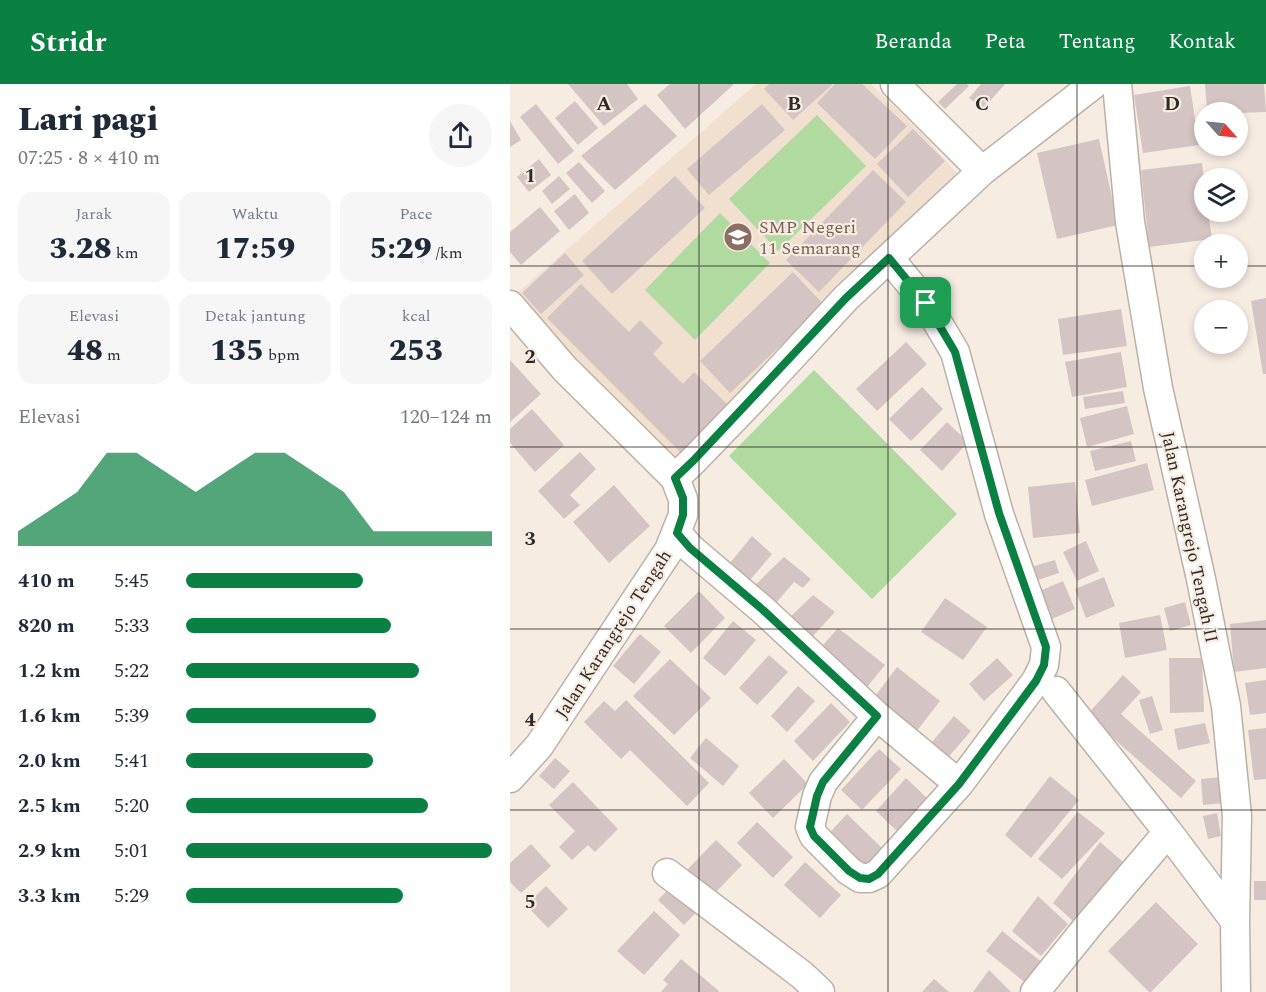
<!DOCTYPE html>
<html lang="id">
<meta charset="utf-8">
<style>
:root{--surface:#fff;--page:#f6f6f7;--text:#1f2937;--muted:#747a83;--accent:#0b8043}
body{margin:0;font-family:Spectral,serif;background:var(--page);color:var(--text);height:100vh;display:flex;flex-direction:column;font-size:22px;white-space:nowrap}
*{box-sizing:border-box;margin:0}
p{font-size:20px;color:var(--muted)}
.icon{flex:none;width:33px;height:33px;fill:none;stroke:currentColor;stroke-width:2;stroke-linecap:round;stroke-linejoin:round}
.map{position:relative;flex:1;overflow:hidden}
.details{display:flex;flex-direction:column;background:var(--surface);width:510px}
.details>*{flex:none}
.needle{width:39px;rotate:117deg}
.fabs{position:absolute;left:684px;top:18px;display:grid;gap:12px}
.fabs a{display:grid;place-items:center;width:54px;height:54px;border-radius:50%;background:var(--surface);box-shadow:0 3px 9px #0003;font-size:30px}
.pin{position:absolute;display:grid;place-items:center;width:51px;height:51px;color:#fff;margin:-26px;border-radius:12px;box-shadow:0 3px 9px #0006}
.round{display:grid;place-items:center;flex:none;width:63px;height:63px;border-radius:32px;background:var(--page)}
.headline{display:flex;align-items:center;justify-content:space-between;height:102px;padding:0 18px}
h1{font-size:33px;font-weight:800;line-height:45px}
.figures{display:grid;grid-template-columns:repeat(3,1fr);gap:9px;height:102px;padding:6px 18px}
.figures div{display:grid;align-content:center;border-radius:15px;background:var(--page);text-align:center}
.figures b{font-size:30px;font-weight:800}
.figures small{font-size:16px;font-weight:400}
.figures p{font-size:16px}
.chart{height:168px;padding:12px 18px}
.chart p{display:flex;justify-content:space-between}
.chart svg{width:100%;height:108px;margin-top:6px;fill:var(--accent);opacity:.7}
ul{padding:0 18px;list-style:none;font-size:20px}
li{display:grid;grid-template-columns:96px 72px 1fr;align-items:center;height:45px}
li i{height:15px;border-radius:8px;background:var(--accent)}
header{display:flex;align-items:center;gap:36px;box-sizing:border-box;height:84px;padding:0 30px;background:var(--accent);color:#fff}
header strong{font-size:28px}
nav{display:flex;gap:33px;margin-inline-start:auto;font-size:21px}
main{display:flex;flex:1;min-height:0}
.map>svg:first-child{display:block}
.built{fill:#f1dfd0}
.green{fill:#b1daa0}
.building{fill:#d4c4c3}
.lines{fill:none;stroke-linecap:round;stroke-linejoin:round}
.street-casing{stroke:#bcb1a7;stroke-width:31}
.street{stroke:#fff;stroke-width:28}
.route-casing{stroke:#fff;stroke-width:12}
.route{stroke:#0b8043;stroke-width:8}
.grid{fill:none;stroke:#2d2925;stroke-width:1.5;stroke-opacity:0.55}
.labels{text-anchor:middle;stroke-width:4.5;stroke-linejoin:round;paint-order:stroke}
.education-label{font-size:18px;fill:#785e54;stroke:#f7ece2;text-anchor:start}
.street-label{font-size:18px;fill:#2d2925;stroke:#f7ece2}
.grid-label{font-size:20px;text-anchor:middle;font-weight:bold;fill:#2d2925;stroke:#f7ece2;stroke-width:4.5;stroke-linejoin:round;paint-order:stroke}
</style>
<header>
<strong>Stridr</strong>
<nav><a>Beranda</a><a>Peta</a><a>Tentang</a><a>Kontak</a></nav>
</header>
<main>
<section class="details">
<div class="headline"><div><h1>Lari pagi</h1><p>07:25 · 8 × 410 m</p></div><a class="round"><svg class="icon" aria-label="share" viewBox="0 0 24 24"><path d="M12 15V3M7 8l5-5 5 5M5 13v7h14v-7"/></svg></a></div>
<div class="figures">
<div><p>Jarak</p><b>3.28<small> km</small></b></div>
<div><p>Waktu</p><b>17:59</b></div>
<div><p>Pace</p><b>5:29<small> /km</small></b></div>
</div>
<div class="figures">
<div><p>Elevasi</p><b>48<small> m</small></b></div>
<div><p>Detak jantung</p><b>135<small> bpm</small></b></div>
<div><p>kcal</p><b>253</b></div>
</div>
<div class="chart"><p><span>Elevasi</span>120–124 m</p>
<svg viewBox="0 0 160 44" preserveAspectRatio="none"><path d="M0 44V38L10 30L20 22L30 6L40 6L50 14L60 22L70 14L80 6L90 6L100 14L110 22L120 38L130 38L140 38L150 38L160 38V44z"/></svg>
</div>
<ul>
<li><b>410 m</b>5:45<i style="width:58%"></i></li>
<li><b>820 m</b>5:33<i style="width:67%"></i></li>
<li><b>1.2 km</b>5:22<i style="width:76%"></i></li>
<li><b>1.6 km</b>5:39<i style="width:62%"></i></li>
<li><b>2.0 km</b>5:41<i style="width:61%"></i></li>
<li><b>2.5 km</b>5:20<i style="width:79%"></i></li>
<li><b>2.9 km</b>5:01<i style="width:100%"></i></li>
<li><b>3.3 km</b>5:29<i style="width:71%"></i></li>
</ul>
</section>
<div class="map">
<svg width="756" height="908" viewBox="0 0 756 908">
<rect width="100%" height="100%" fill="#f7ece2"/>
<path class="built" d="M246,0H361L415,53L447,90L165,384L5,211Z"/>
<path class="green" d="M307,31L356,82L268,167L219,115Z
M210,129L260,179L185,256L135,206Z
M304,286L447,430L362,515L219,372Z"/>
<path class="building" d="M58,0H117L128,15L94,42Z
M160,0H224L175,45L147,11Z
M259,0H323L283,36L254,5Z
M325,0H352L397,42L365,75L307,19Z
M447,0H457L459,2L435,25L428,18Z
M471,0H495L473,25L459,14Z
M695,0H754L756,28L728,29L697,28Z
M680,2L689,61L633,69L624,11Z
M65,17L88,44L68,61L45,34Z
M26,20L64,67L48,80L10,33Z
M135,20L167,52L105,106L71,72Z
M252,20L275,46L199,111L177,85Z
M0,37L11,56L0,63Z
M403,45L435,77L398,113L367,80Z
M589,55L608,141L547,155L527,69Z
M29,75L41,91L19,108L7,93Z
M69,78L95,107L82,119L56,89Z
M692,79L694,96V128H698L702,155L639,163L631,86Z
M363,86L396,118L309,208L276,176Z
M49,92L60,105L42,120L32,107Z
M165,92L195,124L102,210L72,177Z
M65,110L79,129L59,146L44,127Z
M30,123L50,147L11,181L0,168V148Z
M55,169L74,191L31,230L12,209Z
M283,188L314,221L220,309L190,277Z
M71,200L119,248L130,236L153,259L143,270L173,300L184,288L219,322L172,370L37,234Z
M756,214V290H753L741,217Z
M611,225L617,262L553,271L548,235Z
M396,258L417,280L367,327L346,305Z
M611,268L617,303L562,313L555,278Z
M0,276L31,310L0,338Z
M412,303L433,325L401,357L379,335Z
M613,307L615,319L575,325L573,313Z
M617,322L624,350L577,363L570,334Z
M22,325L54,361L25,388L0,359V345Z
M437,338L458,358L432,387L410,366Z
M621,357L626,377L585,387L580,367Z
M70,368L86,385L60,411L70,421L54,435L28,407Z
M637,379L644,406L582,422L575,396Z
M565,398L570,449L523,454L518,403Z
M104,401L140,442L99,479L63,438Z
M242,452L262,470L235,502L215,485Z
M576,457L589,487L567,497L553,468Z
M274,473L301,495L293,504L284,498L260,526L239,507Z
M545,476L549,489L525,497L521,483Z
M594,493L605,522L576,534L565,505Z
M553,497L565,525L537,537L525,509Z
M189,507L215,534L181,569L154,542Z
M303,511L325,528L294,562L274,539Z
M435,514L477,543L453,576L411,548Z
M675,518L681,541L660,547L654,524Z
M650,531L657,566L615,574L609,539Z
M756,536V584L724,588L720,540Z
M223,537L246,556L215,592L193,574Z
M328,544L375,581L353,608L306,569Z
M130,550L151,568L124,600L103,582Z
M259,571L278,588L247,621L229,604Z
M487,574L503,591L474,617L459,600Z
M659,574H692L694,628L660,629Z
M160,575L201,614L164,651L123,612Z
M387,583L430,617L403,652L360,619Z
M613,591L631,608L611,630L686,697L671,714L577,631Z
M756,596V629L740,631L735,599Z
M288,602L305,617L277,648L261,632Z
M642,612L653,646L640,650L629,616Z
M116,616L199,699L177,722L120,666L111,675L74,638L94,617L105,627Z
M321,619L340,638L303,677L284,657Z
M444,632L461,647L434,678L417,664Z
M695,639L700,659L668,666L664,645Z
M756,644V695L744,696L738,646Z
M196,654L229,682L213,702L180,674Z
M369,665L391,685L352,726L331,706Z
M45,674L60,687L44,705L29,692Z
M274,675L298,700L263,734L239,709Z
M540,692L569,716L521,774L495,751Z
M712,693L714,719L693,721L691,695Z
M396,694L419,716L389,749L366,727Z
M63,698L108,745L85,768L78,761L62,776L49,763L65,747L39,721Z
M568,728L595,749L552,795L528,775Z
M707,729L711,752L698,755L693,732Z
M337,730L372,764L348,790L312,757Z
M247,738L283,773L263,794L227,759Z
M206,756L232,781L174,841L148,816Z
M590,758L619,783L571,844L543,819Z
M21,760L41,782L11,809L0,798V779Z
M295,778L331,811L310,834L274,801Z
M744,797H756V816H744Z
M36,802L58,825L38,844L16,821Z
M528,812L558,840L531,872L502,847Z
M646,818L688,860L641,908H639L598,867Z
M144,827L170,851L134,891L107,867Z
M492,847L533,879L517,900L476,867Z
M171,875L209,907L208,908H151L158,900L153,896Z
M479,886L501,908H463Z
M424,895L439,908H412Z"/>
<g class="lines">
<g class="street-casing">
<path id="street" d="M385,0L472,87
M607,0L620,138L648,304L691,495L716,622L727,732L725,837L726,908
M0,221L55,285L165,394
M167,449L180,464L253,526L367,632L449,700L526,597L534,581L536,563L489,430L445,268L416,219L379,174
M546,607L658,748L725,837
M367,632L313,698L307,712L300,743L304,752L339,787L350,794H359L368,790L449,700
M0,694L29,662L159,466L173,431V415L165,394L183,377L240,318L336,214L472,87L584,0
M157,789L292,891L310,908
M525,908L578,842L658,748"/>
</g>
<use href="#street" class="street"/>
</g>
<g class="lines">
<g class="route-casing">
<path id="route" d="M379,174L416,219L445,268L489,429L536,563L534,581L526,597L449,700L368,790L359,795L350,794L339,787L304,752L300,743L307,712L313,698L367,632L253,526L180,464L167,449L173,431V414L165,394L183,377L336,214Z"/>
</g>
<use href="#route" class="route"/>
</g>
<path class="grid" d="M189,0V908M378,0V908M567,0V908M0,182H694M728,182H756M0,363H756M0,545H756M0,726H756"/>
<defs>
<g id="school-disc" transform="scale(1.5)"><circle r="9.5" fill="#8d6e63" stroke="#f7ece2"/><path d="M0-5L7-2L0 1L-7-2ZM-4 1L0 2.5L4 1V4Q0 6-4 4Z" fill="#fff"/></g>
</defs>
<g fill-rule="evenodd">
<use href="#school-disc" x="228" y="153"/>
</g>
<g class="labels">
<g class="education-label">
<text x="249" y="149">SMP Negeri<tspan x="249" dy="21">11 Semarang</tspan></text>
</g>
<g class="street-label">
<text transform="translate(680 453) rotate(78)" y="6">Jalan Karangrejo Tengah II</text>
<text transform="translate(103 550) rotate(-57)" y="6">Jalan Karangrejo Tengah</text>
</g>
</g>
<g class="grid-label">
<text x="94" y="26">A</text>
<text x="284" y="26">B</text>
<text x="472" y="26">C</text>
<text x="662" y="26">D</text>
<text x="20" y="98">1</text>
<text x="20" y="279">2</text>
<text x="20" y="461">3</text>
<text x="20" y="642">4</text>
<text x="20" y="824">5</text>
</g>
</svg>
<div class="fabs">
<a><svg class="needle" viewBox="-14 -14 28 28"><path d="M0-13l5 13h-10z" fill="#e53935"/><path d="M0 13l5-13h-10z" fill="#747a83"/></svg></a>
<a><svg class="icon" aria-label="layers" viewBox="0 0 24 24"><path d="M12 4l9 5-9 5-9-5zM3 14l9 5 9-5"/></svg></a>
<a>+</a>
<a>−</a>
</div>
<div class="pin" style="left:416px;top:219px;background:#1e9e55"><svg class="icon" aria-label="arrive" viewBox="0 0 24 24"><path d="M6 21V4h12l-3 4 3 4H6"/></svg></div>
</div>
</main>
